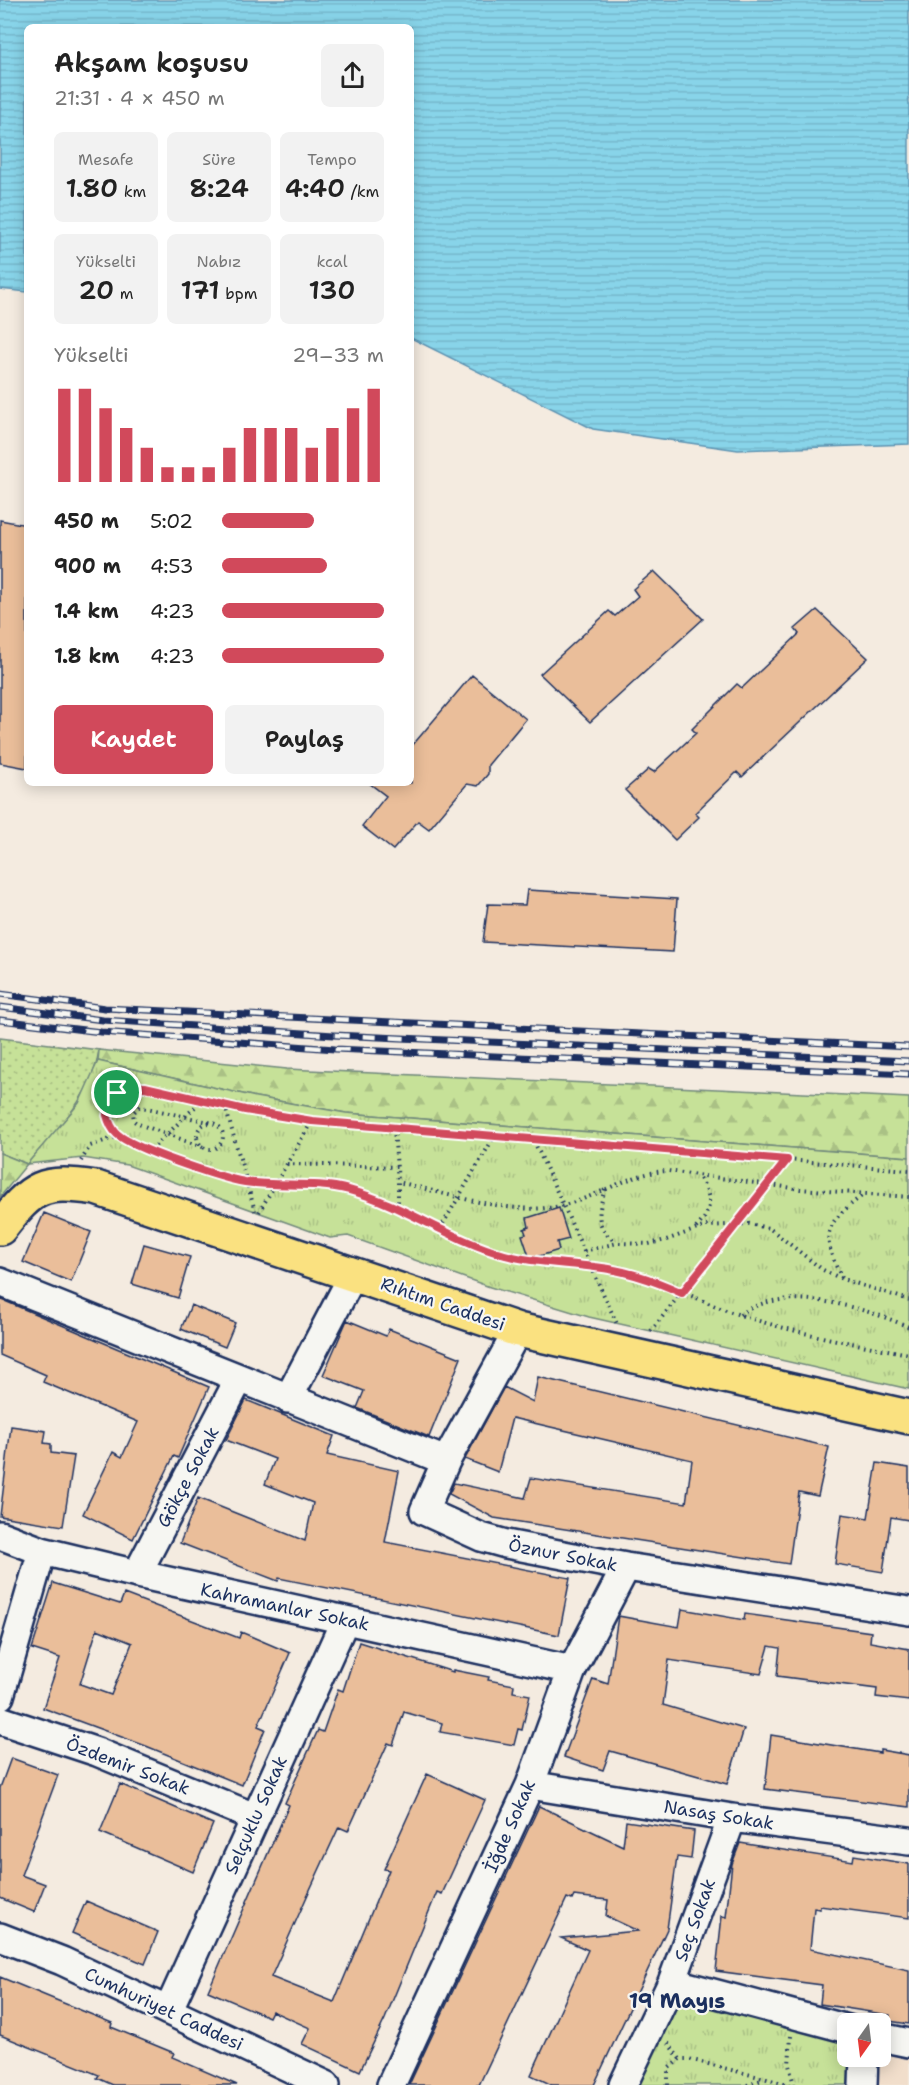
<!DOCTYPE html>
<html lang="tr">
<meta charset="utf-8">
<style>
:root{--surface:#fff;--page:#f2f2f2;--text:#222;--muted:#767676;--accent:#d1495b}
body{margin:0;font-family:"Shantell Sans",sans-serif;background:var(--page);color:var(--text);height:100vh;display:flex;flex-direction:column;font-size:22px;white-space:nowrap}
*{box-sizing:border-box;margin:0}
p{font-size:20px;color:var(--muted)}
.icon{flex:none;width:33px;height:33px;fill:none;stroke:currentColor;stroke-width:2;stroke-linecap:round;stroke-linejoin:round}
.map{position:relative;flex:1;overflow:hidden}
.panel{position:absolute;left:24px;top:24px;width:390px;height:762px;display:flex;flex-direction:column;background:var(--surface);border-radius:9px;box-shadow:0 3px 15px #0003}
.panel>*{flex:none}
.needle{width:39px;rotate:194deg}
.fabs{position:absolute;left:837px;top:2013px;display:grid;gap:12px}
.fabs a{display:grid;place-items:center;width:54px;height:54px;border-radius:9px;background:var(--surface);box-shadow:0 3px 15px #0003;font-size:30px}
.pin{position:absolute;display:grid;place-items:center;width:51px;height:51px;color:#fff;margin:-26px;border:3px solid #fff;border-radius:50%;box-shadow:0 2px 6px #0007}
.round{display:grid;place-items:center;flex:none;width:63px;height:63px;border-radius:9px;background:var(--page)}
.overview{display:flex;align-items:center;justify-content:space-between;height:102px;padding:0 30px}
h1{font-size:27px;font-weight:600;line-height:45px}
.stats{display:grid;grid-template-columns:repeat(3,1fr);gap:9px;height:102px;padding:6px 30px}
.stats div{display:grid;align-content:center;border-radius:9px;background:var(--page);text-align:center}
.stats b{font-size:26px;font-weight:600}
.stats small{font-size:16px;font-weight:400}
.stats p{font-size:16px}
.chart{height:168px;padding:12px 30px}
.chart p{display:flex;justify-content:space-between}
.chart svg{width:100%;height:108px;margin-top:6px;stroke:var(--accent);stroke-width:6}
.action{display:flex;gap:12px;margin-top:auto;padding:12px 30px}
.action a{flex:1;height:69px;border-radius:9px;background:var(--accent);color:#fff;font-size:24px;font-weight:600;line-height:69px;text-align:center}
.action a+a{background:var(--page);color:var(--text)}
ul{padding:0 30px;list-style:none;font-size:20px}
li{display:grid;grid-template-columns:96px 72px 1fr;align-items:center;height:45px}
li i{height:15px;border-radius:8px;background:var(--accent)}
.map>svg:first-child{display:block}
.built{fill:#f1decb}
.grass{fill:url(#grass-dots);stroke:#70887b;stroke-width:1.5}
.forest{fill:url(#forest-firs);stroke:#70887b;stroke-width:1.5}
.park{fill:url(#park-tufts);stroke:#70887b;stroke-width:1.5}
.water{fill:url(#water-rules);stroke:#5c92b1;stroke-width:1.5}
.building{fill:#eabe9a;stroke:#1b2f5e;stroke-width:1.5;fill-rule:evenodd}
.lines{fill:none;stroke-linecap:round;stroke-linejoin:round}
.minor-casing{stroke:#1b2f5e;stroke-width:32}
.major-casing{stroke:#1b2f5e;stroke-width:38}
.path{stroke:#1b2f5e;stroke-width:4;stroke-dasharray:1.5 4.5;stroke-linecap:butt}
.minor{stroke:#f6f6f2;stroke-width:27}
.major{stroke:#fae180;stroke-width:33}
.rail-casing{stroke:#1b2f5e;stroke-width:7}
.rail{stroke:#f6f6f2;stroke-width:4.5;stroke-dasharray:14;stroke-linecap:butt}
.route-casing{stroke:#fff;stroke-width:12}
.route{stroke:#d1495b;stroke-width:8}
.labels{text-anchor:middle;stroke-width:4.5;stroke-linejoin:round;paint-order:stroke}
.street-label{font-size:18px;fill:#1b2f5e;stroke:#f6f6f2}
.quarter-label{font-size:21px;font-weight:bold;fill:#1b2f5e;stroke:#f6f6f2}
</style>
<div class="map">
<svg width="909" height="2085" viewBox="0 0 909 2085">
<defs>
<pattern id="grass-dots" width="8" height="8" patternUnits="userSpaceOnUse" patternTransform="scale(1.5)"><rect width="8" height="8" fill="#c6e198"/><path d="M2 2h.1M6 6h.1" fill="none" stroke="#aac185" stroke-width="1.8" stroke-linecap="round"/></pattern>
<pattern id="forest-firs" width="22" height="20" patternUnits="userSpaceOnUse" patternTransform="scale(1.5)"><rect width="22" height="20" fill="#c6e198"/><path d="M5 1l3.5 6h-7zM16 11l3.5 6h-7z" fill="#aac185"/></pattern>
<pattern id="park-tufts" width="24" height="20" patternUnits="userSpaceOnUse" patternTransform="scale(1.5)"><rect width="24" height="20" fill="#c6e198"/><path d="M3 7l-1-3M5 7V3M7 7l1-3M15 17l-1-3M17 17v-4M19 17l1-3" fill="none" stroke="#aac185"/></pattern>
<pattern id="water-rules" width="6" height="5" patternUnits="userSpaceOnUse" patternTransform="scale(1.5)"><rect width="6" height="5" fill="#88d4e9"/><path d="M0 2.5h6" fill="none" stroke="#75b6ca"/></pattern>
</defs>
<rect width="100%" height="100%" fill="#f4ebe0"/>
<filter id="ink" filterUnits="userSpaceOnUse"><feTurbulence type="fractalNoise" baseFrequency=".0167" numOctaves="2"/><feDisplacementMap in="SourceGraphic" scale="12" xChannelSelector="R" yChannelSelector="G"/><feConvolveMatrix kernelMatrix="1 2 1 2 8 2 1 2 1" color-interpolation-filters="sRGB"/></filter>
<g filter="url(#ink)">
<path class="built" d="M881,2049L909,2055V2085H878Z"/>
<path class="grass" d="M0,1038L99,1050C93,1096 56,1130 27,1164L0,1153Z"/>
<path class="forest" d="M99,1050L287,1069L909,1098V1157L346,1113L256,1097L98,1061Z
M0,1153L27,1164L0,1197Z"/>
<path class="park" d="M98,1061L256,1097L346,1113L909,1157V1389L589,1317L490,1287L348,1236L330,1238L127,1165L83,1158L27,1164L79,1103Z
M672,1982L847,2029L848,2056L864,2057L863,2085H623Z"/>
<path class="water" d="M0,0H909V444L738,450L593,429L411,338V27H27V292L0,289Z"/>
<path class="building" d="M0,520L27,525V768L0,763Z
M654,571L703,619L590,722L540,674L609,611L615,616L638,596L633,589Z
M817,610L868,658L742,777L737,772L695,813L699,817L675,840L625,790L649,769L654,772L696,733L692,729L737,684L742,688L799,634L795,629Z
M472,675L526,719L488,765V774L478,786L467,784L429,829L418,821L393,850L362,826L386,796L369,783H411V747Z
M527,890L677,899L673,952L483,942L488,904L525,905Z
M559,1208L569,1239L557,1242L559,1250L530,1259L522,1235L526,1234L524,1229L529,1227L527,1218Z
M44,1213L91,1232L71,1282L23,1262Z
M144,1244L190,1257L178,1298L132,1284Z
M0,1299L209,1387L178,1458L174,1456L133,1539L83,1514L113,1452L122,1457L138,1422L43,1382L46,1375L0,1355Z
M191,1305L235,1323L225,1347L181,1329Z
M347,1320L386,1336L389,1329L461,1358L429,1437L357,1408L364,1391L323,1375Z
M538,1377L829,1447L818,1496L799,1492L789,1564L494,1518L449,1494L454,1483L525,1498L531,1478L686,1503L692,1460L512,1418L498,1472L465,1459L504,1387L533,1402Z
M246,1400L334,1436L327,1455L399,1471L385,1542L570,1578L559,1635L279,1578L278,1581L180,1543L198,1498L305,1541L313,1503L265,1484L275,1459L226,1440Z
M11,1426L46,1431L44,1443L51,1444V1453L74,1456L63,1526L0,1516Z
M877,1463L909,1468V1520L891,1517L883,1572L835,1564L842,1514L868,1518Z
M53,1583L120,1604L124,1594L239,1638L241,1632L290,1653L258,1726L265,1729L242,1785L146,1746L43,1708L60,1658L32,1649ZM97,1629L132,1643L111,1695L80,1684Z
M682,1609L744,1620L745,1614L871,1632L870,1642L909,1649V1701L876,1697L877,1689L777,1676L780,1648L769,1646L761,1674L669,1660L663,1705L744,1729L727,1784L610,1751L603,1770L564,1757L593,1679L608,1684L618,1616L679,1627Z
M359,1642L453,1672V1670L489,1677L488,1680L514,1685L513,1692L530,1695L522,1730L518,1729L514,1745L440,1732L442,1723L404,1712L393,1745L388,1743L348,1831L339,1827L308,1894L271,1977L334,2002L389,1870L384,1869L427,1774L485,1800L442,1894L437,1892L385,2019L360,2071L302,2044L310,2028L272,2011L269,2017L208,1991L289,1805L285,1803L318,1730L323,1732L338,1689L343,1691Z
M771,1735L880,1753V1750L909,1755V1807L765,1789Z
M11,1758L58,1775L21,1875L45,1884L34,1912L0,1898V1788Z
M120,1784L213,1824L193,1872L100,1832Z
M539,1806L623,1846L626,1821L694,1831L691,1859L677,1857L667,1929L594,2085H552L531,2075L588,1950L561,1938L638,1931L606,1916L608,1900L574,1896L572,1900L567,1898L479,2085H409Z
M740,1843L853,1861L854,1855L909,1864V1918L820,1906V1909L814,1908L810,1949L909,1970V2024L889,2021L890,2015L820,2004L822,1985L716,1971L722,1916L726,1917L732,1864Z
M86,1901L158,1932L145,1964L72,1933Z
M0,1977L112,2023L111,2027L174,2053L172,2057L237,2085H113L97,2078L99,2075L0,2035Z"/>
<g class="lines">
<g class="minor-casing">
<path id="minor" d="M0,1282L446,1461
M518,1330L446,1461L424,1511L481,1537L506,1544L626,1567L909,1611
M288,1399L354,1273
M0,1535L42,1551L137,1574L572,1670
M137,1574L239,1379
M0,1696L42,1551
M0,1720L97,1752L254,1817
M530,1785L732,1818L909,1841
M0,1937L62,1961L326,2085
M672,1982L848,2029
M168,2011L345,1620
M880,2037L909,2043
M391,2085L530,1785L572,1670L626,1567
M623,2085L672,1982L732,1818
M863,2085L864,2056"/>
</g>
<g class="major-casing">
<path id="major" d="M0,1228C33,1186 42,1180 96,1188L518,1330L909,1417"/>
</g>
<path class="path" d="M225,1106L255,1211
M197 1136a13 13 0 1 1 26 0a13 13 0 1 1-26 0Z
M394,1129L398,1182
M534,1141L617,1324
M203,1147L138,1124L134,1121L133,1113L139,1107L147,1108L213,1123
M151,1150L201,1101
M81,1161L90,1146L119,1136
M287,1164L397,1167
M909,1170L312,1121L245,1110L145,1087C123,1087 114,1093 107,1115C109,1124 112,1131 121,1137C138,1149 226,1180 248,1182C277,1185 306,1181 334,1187C392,1199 441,1234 498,1252C543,1267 590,1263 636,1275C671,1284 703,1303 737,1314C793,1333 851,1343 909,1354
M605,1189C598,1213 594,1227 616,1242
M398,1208V1182C446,1193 516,1218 564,1205C601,1196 630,1172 668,1171L800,1189L909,1197
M259,1212L312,1121
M696,1228C714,1210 712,1196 699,1177
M440,1229L494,1137
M584,1251L617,1243L649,1244L666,1240L706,1226L749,1224L769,1228L823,1270L842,1279L909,1300
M842,1278C819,1233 825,1224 863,1195
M740,1315C782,1282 865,1308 909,1327
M651,1331L787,1160
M791,2036L789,2065L794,2085
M668,2043L680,2059
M668,2085V2069L680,2059H689L790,2085
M747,2085L762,2080"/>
<use href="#minor" class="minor"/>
<use href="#major" class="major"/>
<g class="rail-casing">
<path id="rail" d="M0,994L105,1008L909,1047
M0,1007L103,1020L334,1035L909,1061
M0,1020L101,1032L335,1049L909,1074"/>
</g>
<use href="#rail" class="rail"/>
</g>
</g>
<g class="lines" filter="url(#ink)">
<g class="route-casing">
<path id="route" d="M129,1087H145L245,1110L312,1121L787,1160L682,1293C654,1280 626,1270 595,1267C565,1263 535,1263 505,1255C450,1240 404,1205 349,1190C315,1181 280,1187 245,1182C221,1178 134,1149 117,1134C111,1128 109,1123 107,1115L117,1093Z"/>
</g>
<use href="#route" class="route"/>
</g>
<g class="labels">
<g class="street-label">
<text transform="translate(443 1304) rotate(19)" y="6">Rıhtım Caddesi</text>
<text transform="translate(188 1477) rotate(-62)" y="6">Gökçe Sokak</text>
<text transform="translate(563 1555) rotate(11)" y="6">Öznur Sokak</text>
<text transform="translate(285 1607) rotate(12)" y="6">Kahramanlar Sokak</text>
<text transform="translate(128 1766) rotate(21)" y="6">Özdemir Sokak</text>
<text transform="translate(256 1815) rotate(-66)" y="6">Selçuklu Sokak</text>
<text transform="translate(719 1815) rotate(9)" y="6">Nasaş Sokak</text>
<text transform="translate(510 1826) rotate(-66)" y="6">İğde Sokak</text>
<text transform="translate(695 1920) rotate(-70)" y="6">Seç Sokak</text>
<text transform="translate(164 2009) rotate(25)" y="6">Cumhuriyet Caddesi</text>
</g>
<g class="quarter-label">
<text x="677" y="2008">19 Mayıs</text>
</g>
</g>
</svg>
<div class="fabs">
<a><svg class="needle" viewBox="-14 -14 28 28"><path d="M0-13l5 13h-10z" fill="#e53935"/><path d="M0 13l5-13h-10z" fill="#767676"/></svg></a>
</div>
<div class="pin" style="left:117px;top:1093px;background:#1e9e55"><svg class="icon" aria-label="arrive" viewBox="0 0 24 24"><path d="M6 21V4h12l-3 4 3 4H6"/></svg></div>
<section class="panel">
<div class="overview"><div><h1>Akşam koşusu</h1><p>21:31 · 4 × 450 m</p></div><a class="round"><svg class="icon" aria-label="share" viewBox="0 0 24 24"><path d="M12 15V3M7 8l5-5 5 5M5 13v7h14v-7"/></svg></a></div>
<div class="stats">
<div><p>Mesafe</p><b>1.80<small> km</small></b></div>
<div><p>Süre</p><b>8:24</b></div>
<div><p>Tempo</p><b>4:40<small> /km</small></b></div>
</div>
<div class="stats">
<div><p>Yükselti</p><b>20<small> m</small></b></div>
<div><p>Nabız</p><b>171<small> bpm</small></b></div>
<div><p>kcal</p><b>130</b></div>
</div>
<div class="chart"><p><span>Yükselti</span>29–33 m</p>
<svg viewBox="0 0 160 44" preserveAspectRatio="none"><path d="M5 44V6M15 44V6M25 44V14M35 44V22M45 44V30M55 44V38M65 44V38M75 44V38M85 44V30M95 44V22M105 44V22M115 44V22M125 44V30M135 44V22M145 44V14M155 44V6"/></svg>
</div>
<ul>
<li><b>450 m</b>5:02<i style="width:57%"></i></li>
<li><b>900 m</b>4:53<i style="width:65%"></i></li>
<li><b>1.4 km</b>4:23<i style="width:100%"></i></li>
<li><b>1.8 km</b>4:23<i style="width:100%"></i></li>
</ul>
<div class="action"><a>Kaydet</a><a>Paylaş</a></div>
</section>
</div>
